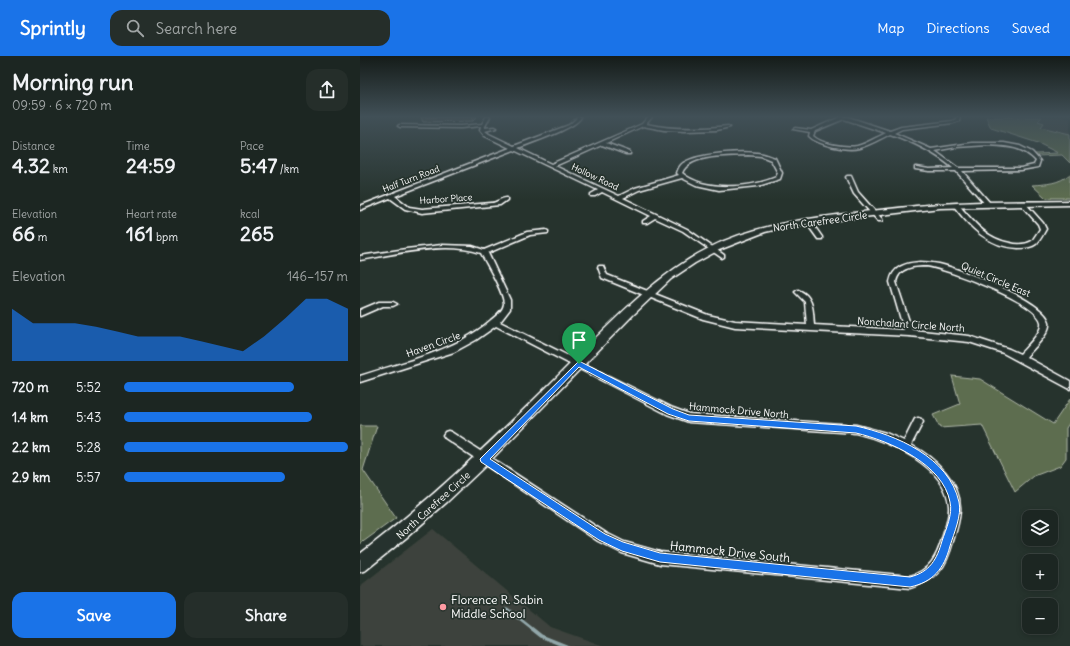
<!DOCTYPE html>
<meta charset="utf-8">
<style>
:root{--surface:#1c2622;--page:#252e2a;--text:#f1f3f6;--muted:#a0a5a5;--line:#3a4340;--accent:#1a73e8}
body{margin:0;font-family:Delius,sans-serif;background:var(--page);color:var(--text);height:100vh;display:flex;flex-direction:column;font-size:15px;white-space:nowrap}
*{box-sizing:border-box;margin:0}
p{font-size:13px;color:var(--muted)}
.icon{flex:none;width:22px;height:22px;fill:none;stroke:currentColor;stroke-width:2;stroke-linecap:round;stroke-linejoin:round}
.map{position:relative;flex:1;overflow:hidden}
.side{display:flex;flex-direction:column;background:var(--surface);width:360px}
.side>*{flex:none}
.tools{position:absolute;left:662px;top:454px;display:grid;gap:8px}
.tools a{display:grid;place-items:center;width:36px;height:36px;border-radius:8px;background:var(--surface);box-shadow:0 2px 6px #0003,0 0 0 1px var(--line);font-size:20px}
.pin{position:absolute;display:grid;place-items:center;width:34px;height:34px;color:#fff;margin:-41px -17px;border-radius:50% 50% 50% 0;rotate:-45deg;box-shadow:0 0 4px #0007}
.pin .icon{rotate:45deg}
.round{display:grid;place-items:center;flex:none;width:42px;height:42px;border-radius:12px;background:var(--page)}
.overview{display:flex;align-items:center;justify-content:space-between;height:68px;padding:0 12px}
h1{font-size:22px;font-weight:800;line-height:30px}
.figures{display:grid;grid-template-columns:repeat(3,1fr);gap:6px;height:68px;padding:4px 12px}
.figures div{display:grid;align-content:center}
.figures b{font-size:20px;font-weight:800}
.figures small{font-size:11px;font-weight:400}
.figures p{font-size:11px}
.chart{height:112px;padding:8px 12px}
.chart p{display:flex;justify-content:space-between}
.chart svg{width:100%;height:72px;margin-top:4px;fill:var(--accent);opacity:.7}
.button{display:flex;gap:8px;margin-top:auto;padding:8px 12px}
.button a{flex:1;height:46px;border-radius:12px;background:var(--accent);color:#fff;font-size:16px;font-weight:800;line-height:46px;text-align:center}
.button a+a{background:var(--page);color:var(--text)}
ul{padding:0 12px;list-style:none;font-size:13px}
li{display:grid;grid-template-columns:64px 48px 1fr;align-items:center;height:30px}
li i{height:10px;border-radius:5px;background:var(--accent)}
header{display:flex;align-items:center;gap:24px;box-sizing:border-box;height:56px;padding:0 20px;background:var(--accent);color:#fff}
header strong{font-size:19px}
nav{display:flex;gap:22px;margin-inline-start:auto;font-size:14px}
.search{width:280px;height:36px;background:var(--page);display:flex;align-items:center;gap:10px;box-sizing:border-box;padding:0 14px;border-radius:12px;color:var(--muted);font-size:15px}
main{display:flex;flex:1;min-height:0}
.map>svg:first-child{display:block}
.built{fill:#3c433c}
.green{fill:#5d6d4f;stroke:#aeb6a7}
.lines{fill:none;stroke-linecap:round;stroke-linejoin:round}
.stream{stroke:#92a7aa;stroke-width:3.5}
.street-casing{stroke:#fff;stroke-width:3}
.secondary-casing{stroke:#fff;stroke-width:3}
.street{fill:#26332d;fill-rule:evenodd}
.secondary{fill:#26332d;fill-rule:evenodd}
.wall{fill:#605952;stroke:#fff}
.shaded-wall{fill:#4e4942;stroke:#fff}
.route{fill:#1a73e8;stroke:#fff;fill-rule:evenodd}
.poi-dot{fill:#ff9aa2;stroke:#26332d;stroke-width:1.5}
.labels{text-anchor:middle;stroke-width:3.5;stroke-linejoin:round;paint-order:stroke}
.far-street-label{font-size:9px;fill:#fff;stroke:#26332d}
.street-label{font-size:10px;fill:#fff;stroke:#26332d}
.near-street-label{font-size:12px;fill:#fff;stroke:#26332d}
.near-poi-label{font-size:12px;fill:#fff;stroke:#26332d;text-anchor:start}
</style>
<header>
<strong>Sprintly</strong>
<div class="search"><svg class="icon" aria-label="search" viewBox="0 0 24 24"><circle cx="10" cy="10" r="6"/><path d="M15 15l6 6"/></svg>Search here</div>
<nav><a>Map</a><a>Directions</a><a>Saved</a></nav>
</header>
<main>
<section class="side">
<div class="overview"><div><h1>Morning run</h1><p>09:59 · 6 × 720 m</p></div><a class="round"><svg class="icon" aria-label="share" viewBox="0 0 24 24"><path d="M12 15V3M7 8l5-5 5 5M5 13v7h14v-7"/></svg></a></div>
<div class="figures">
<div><p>Distance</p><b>4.32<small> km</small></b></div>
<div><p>Time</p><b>24:59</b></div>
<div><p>Pace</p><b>5:47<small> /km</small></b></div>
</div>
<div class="figures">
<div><p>Elevation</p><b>66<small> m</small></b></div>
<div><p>Heart rate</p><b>161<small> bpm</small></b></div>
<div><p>kcal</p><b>265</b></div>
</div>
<div class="chart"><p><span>Elevation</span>146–157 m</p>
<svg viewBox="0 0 160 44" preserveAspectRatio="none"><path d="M0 44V12L10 21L20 21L30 21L40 23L50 26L60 29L70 29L80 29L90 32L100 35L110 38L120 29L130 18L140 6L150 6L160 12V44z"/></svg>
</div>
<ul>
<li><b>720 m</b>5:52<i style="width:76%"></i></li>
<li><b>1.4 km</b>5:43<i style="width:84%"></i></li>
<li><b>2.2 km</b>5:28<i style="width:100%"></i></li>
<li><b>2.9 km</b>5:57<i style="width:72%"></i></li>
</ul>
<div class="button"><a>Save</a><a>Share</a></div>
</section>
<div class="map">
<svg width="710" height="590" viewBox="0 0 710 590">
<rect width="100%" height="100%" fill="#26332d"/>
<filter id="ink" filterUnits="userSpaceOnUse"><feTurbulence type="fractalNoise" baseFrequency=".025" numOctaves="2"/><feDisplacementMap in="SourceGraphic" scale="8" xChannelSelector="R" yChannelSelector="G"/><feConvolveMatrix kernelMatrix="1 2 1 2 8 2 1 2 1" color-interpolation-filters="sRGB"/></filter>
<g filter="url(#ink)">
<path class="built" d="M682,61H710V78L680,70L678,65Z
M73,473L190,571L244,590H0V530Z"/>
<path class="green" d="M626,61H682L678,65L684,67L681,71L710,78V107L702,99L677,100L675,98L698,97L678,87L631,72Z
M710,118V142H686L672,129C686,128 699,128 710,118Z
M592,320L620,323L693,368L710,343V366L706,372V402L700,410L674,420L655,436L622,369L580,372L573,359L600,348Z
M0,370H17L3,414L36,462L0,488Z"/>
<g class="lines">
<path class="stream" d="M147,553L181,580L206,590"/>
<g class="street-casing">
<path id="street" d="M126,61H130L124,72L134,71L136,72L125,75L129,78L154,90L209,69L216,63L217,61H221C217,72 170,87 158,92L191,108L282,68L288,61H292L286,68C313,74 340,73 368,70L370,71L357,74L325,75L304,74L283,70L246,87L270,96V98H266L242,89L195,110L259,140L275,132L319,119L317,117C318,114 319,111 321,109C333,97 386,94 403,98C407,99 411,101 415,102L422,117L420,123L398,130L359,134L336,129L322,122L279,134L263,142L327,173L364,199V201L362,202L323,175L295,162L287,167H283V165L291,160L242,136L235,140H231V138L238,134L154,94L35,140L49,151L62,153L131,147C137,147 142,141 147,142V144L140,149L62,157L45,153L30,142L0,154V150L150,92L125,80L120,74L121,70L101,72L40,71L38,70L39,69L101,70L122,68ZM388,99L401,100L411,104L418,117L416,121C391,132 344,136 322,117C329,98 370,100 388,99Z
M480,61H488L530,75L541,71L592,65L596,63V61H600L599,65L593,67L542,73L534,77L571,93L612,87H644L660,90L672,96L680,105L678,111L661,114L602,115L630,147L631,148L628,150L626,149L596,115H569L555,113V111H557L569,113L593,112C574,96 553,86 530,78C520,83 510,89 499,92C487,95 457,89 449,80L450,76L433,73L435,72L451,74ZM484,63L526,77C517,81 506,88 497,90C486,92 461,88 453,80L455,75ZM628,89C647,90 662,90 676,105L674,109L661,112H598L575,95L596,91Z
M487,120H491L498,136L522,163V165H518L494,138L486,121Z
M661,147H665L683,167L686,173C683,178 680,185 676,188C671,192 663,192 658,192C628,191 610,171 593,149L598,148C613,165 626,183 650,187C657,189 665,189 672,185L680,173L678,168L661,149Z
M448,163L450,164L462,181V183H458L445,165Z
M186,174L188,175V177L170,179L128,197L150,244V253L140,266L313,352L329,358L496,369L526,377L544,385L555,363L558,362L561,363L563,366L551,389C575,402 602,426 600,455C599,466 596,476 593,485C586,512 577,524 550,532L300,508L262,497L238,485L85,382L83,379L85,376L88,375L91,376L246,477L264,486L300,496L550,520C569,515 577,501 582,483C585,472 590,461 589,450C587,410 529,385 496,377L329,366L307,358L136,270L116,284L94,296L0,326V320C45,305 95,296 131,264C136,260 143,255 144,248C144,236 127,209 121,197C85,185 37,198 0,204V200L46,193L82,189L112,190L124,194L167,176Z
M560,206C567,206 573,207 579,208C600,213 684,244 689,266C691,277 673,293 666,301L710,325V333L643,297L609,286L549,280L375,271L343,263L242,222L238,211L239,210H243L247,219L348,259L375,265L447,269L445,246L435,236L438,234C454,240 453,255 454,269L544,274L530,226C533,210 546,207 560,206ZM567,210C586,213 677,246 681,266C683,276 666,291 660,298L649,293L609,280L552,274L536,226C539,211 554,210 567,210Z
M19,246H33L37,248L33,250H23L0,260V254Z"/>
</g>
<g class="secondary-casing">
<path id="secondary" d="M710,145V149L580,152L478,164L427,171L405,176L359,194L335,207L311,223L273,259L125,410L87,446L47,481L6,514L0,516V498C68,446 129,388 190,328C239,280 290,221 351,191C395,169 445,163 493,157C522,154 551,150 580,148C624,145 667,146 710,145Z"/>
</g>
<use href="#street" class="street"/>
<use href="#secondary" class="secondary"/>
</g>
<path class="wall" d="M61,61H117L113,65L63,66Z"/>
<path class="shaded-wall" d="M112,61H117L113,65Z"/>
</g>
<linearGradient id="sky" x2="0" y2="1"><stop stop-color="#151c19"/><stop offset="0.42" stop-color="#415057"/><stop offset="1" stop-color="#415057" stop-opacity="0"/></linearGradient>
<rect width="710" height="144" fill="url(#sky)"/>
<path class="route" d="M219,305L313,353L329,359L496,370C536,379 589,401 599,446C602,459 594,477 590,490C584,513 573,526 550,531L300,506L262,495L239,484L121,406L120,403ZM219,311L308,358L329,365L496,377C530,385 583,408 590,446C593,458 586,473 582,485C577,503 570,516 550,521L300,497L263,486L245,478L130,403Z"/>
<circle class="poi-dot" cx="83" cy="551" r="4"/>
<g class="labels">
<g class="far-street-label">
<text transform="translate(235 121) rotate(25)" y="3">Hollow Road</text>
<text transform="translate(51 123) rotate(-21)" y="3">Half Turn Road</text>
<text transform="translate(86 143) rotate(-4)" y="3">Harbor Place</text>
</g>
<g class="street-label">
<text transform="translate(460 165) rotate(-8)" y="4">North Carefree Circle</text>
<text transform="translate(636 223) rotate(23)" y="4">Quiet Circle East</text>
<text transform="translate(551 268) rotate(4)" y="4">Nonchalant Circle North</text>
<text transform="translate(73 288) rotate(-20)" y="4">Haven Circle</text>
<text transform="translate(379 354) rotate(5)" y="4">Hammock Drive North</text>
<text transform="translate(73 449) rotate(-42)" y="4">North Carefree Circle</text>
</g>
<g class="near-street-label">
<text transform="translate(370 496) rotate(6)" y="4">Hammock Drive South</text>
</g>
<g class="near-poi-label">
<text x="91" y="548">Florence R. Sabin<tspan x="91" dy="14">Middle School</tspan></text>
</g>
</g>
</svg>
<div class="tools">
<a><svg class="icon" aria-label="layers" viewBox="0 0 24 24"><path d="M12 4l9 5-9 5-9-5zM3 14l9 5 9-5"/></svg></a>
<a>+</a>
<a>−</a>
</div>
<div class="pin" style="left:219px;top:308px;background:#1e9e55"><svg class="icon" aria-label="arrive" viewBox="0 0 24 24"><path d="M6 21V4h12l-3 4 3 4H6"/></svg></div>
</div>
</main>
